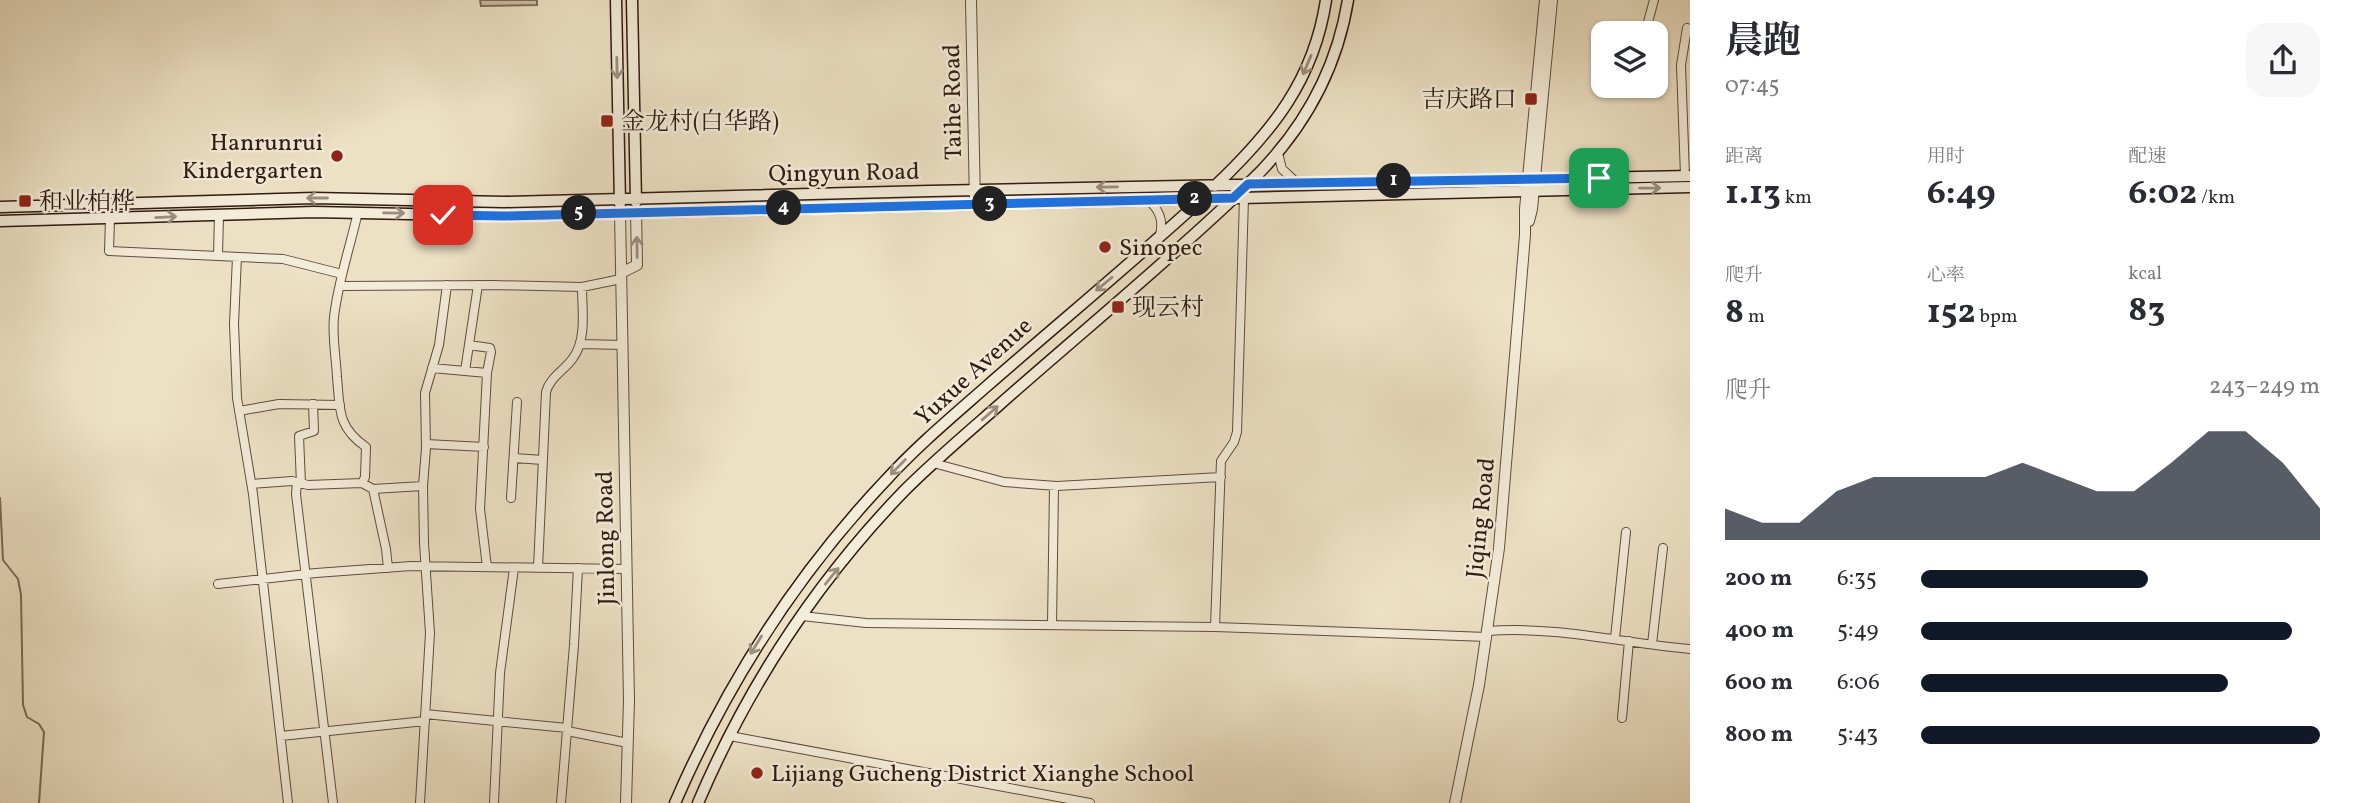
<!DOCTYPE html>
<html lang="zh">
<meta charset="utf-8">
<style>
:root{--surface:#fff;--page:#f7f7f7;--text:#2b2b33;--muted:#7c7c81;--accent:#111827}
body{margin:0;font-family:Vollkorn,"Noto Serif SC",serif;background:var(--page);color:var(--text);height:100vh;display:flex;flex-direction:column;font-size:26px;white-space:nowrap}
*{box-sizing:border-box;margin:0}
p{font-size:23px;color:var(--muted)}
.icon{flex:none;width:38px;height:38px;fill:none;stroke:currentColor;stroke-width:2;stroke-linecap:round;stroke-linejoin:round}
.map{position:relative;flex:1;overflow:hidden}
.panel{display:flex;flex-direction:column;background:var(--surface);width:665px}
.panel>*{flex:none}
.buttons{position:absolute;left:1591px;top:21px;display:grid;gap:14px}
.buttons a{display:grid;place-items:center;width:77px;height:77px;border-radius:14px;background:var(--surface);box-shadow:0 2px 5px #0004;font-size:35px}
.pin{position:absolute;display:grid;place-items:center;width:60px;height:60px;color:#fff;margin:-30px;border-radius:14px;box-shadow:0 4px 10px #0006}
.km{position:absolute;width:35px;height:35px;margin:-18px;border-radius:50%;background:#222;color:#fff;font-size:19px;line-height:35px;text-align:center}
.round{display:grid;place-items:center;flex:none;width:74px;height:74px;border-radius:21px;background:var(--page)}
.headline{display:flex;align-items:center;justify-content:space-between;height:119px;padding:0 35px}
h1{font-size:38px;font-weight:700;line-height:52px}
.stats{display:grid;grid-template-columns:repeat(3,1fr);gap:10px;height:119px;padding:7px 35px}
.stats div{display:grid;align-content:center}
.stats b{font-size:35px;font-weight:700}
.stats small{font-size:19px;font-weight:400}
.stats p{font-size:19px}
.chart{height:196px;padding:14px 35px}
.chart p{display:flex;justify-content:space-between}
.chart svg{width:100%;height:126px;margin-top:7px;fill:var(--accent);opacity:.7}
ul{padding:0 35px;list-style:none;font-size:23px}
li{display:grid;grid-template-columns:112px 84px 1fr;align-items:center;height:52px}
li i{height:18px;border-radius:9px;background:var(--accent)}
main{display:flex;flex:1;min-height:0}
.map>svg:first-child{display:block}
.green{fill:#cdbfa6;stroke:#7e6c5c;stroke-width:2}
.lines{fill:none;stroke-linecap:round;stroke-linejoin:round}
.stream{stroke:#7b6958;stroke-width:2}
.minor-casing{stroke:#5f4c3e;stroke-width:10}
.tertiary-casing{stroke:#5f4c3e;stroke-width:12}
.secondary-casing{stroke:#301a11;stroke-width:13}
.minor{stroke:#f3ecd9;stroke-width:8}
.tertiary{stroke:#f3ecd9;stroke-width:10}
.secondary{stroke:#f3ecd9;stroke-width:10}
.oneway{stroke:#9b8e7f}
.route-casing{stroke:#fff;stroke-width:14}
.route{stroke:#1a73e8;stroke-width:9}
.poi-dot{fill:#8f2418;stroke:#f3ecd9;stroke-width:2.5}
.labels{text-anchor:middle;stroke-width:5;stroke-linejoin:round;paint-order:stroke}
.poi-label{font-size:24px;fill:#301a11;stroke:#f3ecd9;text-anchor:start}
.street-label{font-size:24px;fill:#301a11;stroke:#f3ecd9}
</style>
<main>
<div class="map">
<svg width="1690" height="803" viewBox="0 0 1690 803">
<rect width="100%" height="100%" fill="#ede1c5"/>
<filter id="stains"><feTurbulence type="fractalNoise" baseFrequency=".00286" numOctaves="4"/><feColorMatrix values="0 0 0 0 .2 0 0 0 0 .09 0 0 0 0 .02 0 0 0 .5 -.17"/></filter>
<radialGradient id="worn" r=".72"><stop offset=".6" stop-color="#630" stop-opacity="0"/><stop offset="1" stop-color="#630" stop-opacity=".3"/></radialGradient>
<path class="green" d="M480,0H537V5L481,6Z"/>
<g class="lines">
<path class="stream" d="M0,498L3,560L18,579L21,595L23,705L27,717L39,724L44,732L39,803"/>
<g class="minor-casing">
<path id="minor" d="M1645,33L1654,0
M1278,153L1282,169L1297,183
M1685,176L1681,65L1687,28
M1148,200C1161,211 1164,223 1159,238
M358,212C350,247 338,282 334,317C332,337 336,357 337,377C340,409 337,427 366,447L365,477L362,483
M110,219L109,251L283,259L342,274
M218,256L219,215
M237,257L234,324L237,398L253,494L288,803
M340,286L493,285L582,287L621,279
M580,344L622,345
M469,345L490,348L491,352L487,373
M432,368L487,373L480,509L487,567
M465,371L478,285
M239,411L279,404L340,405
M426,444L484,447
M514,458L543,460
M933,463L1004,482L1057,486L1221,477
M297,482L296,494L333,803
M252,484L292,481L308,485L362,483L373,489L423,486
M301,484L299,436L314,431L313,404
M373,489L386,549L388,568
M511,498L517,402
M538,568L546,392C550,377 565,370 573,358C587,339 582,309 582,287
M218,584L316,573L411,566L626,569
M802,616L866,623L1215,627L1487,637
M1052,625L1054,486
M1215,627L1221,461L1234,442L1237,432L1244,198
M1488,631C1558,626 1621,643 1690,649
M1615,638L1626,532
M1652,644L1663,548
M425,714L567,728
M1622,718L1629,641
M567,731L628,743
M281,736L425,721
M730,736L1090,803
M420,803L430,633L424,543L423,486L426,448L425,393L439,345L447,285
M494,803L500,673L514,568
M561,803L574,645L578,568"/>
</g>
<g class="tertiary-casing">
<path id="tertiary" d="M971,0L975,204
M620,212L629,700L626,803
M1529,221L1532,209L1552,0
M621,273L637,265L636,211
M1455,803L1479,685L1499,548L1525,235V209L1545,0"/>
</g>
<g class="secondary-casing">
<path id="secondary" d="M616,0L620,204
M632,0L636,202
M1247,185C1301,134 1336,74 1348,0
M1215,186C1272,132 1314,80 1326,0
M0,207L314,198L504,202L930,191L1690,176
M0,221L314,212L504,216L1690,187
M675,803C727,683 796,575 886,480C917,446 953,416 987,386C1059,323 1133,262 1204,197
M698,803C747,688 817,581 904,491C934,461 966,434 998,406C1077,336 1159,269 1236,196"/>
</g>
<use href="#minor" class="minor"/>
<use href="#tertiary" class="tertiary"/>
<use href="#secondary" class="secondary"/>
</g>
<defs><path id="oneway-shaft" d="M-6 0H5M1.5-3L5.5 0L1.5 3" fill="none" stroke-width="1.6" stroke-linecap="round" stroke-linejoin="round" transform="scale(1.75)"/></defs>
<g class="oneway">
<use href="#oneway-shaft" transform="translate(1307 65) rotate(113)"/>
<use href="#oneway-shaft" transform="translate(617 68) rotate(89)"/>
<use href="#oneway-shaft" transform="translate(1107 187) rotate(179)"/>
<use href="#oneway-shaft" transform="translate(1650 188) rotate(-1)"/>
<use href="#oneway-shaft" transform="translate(317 198) rotate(-180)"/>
<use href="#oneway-shaft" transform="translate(394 213) rotate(1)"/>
<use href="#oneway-shaft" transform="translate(166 217) rotate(-3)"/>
<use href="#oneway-shaft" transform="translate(637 247) rotate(-91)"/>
<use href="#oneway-shaft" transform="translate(1104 284) rotate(140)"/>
<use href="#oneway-shaft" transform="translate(990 413) rotate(-41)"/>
<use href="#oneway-shaft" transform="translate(898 467) rotate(135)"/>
<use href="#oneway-shaft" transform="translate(832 576) rotate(-51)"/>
<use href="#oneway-shaft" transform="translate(756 645) rotate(122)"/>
</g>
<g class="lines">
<g class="route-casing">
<path id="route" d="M443,215L504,216L1233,198L1248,184L1599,178"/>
</g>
<use href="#route" class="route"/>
</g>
<g class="poi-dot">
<rect x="1524" y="92" width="14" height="14" rx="3.5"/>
<rect x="600" y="114" width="14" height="14" rx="3.5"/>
<circle cx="337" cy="156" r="7"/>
<rect x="18" y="194" width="14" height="14" rx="3.5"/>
<circle cx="1105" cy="247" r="7"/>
<rect x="1111" y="300" width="14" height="14" rx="3.5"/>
<circle cx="757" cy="773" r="7"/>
</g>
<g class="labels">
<g class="poi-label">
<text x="1517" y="107" text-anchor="end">吉庆路口</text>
<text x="621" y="129">金龙村(白华路)</text>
<text x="323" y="150" text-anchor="end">Hanrunrui<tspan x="323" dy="28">Kindergarten</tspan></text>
<text x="39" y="209">和业柏桦</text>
<text x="1119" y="255">Sinopec</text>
<text x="1132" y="315">现云村</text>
<text x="771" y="781">Lijiang Gucheng District Xianghe School</text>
</g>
<g class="street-label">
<text transform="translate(952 102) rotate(-91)" y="8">Taihe Road</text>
<text transform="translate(844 172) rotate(-1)" y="8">Qingyun Road</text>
<text transform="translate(973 371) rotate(-42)" y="8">Yuxue Avenue</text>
<text transform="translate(1480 518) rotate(-84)" y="8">Jiqing Road</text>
<text transform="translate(605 538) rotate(-91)" y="8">Jinlong Road</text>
</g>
</g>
<rect width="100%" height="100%" filter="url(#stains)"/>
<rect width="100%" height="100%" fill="url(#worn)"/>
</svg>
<div class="buttons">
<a><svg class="icon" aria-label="layers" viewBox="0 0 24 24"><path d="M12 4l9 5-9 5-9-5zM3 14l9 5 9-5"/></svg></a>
</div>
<div class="pin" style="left:1599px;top:178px;background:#1e9e55"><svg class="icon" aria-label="arrive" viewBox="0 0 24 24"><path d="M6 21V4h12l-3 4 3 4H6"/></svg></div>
<div class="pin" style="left:443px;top:215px;background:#d93025"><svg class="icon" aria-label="check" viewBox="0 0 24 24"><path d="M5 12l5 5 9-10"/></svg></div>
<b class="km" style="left:1394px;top:181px">1</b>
<b class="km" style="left:1195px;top:199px">2</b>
<b class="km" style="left:990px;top:204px">3</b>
<b class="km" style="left:784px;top:208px">4</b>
<b class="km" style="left:579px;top:213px">5</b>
</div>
<section class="panel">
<div class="headline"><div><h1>晨跑</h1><p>07:45</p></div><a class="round"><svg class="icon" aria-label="share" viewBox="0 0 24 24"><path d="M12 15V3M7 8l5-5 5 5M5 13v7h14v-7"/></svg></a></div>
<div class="stats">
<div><p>距离</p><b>1.13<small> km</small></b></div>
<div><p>用时</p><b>6:49</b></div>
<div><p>配速</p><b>6:02<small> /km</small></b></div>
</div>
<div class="stats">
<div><p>爬升</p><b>8<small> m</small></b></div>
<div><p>心率</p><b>152<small> bpm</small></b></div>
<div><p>kcal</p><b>83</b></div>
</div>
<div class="chart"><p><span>爬升</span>243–249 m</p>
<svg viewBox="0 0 160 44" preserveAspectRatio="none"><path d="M0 44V33L10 38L20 38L30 27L40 22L50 22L60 22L70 22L80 17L90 22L100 27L110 27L120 17L130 6L140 6L150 17L160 33V44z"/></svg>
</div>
<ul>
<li><b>200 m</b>6:35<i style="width:57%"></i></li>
<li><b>400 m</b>5:49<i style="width:93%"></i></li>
<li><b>600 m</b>6:06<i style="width:77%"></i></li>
<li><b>800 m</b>5:43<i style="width:100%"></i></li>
</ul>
</section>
</main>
